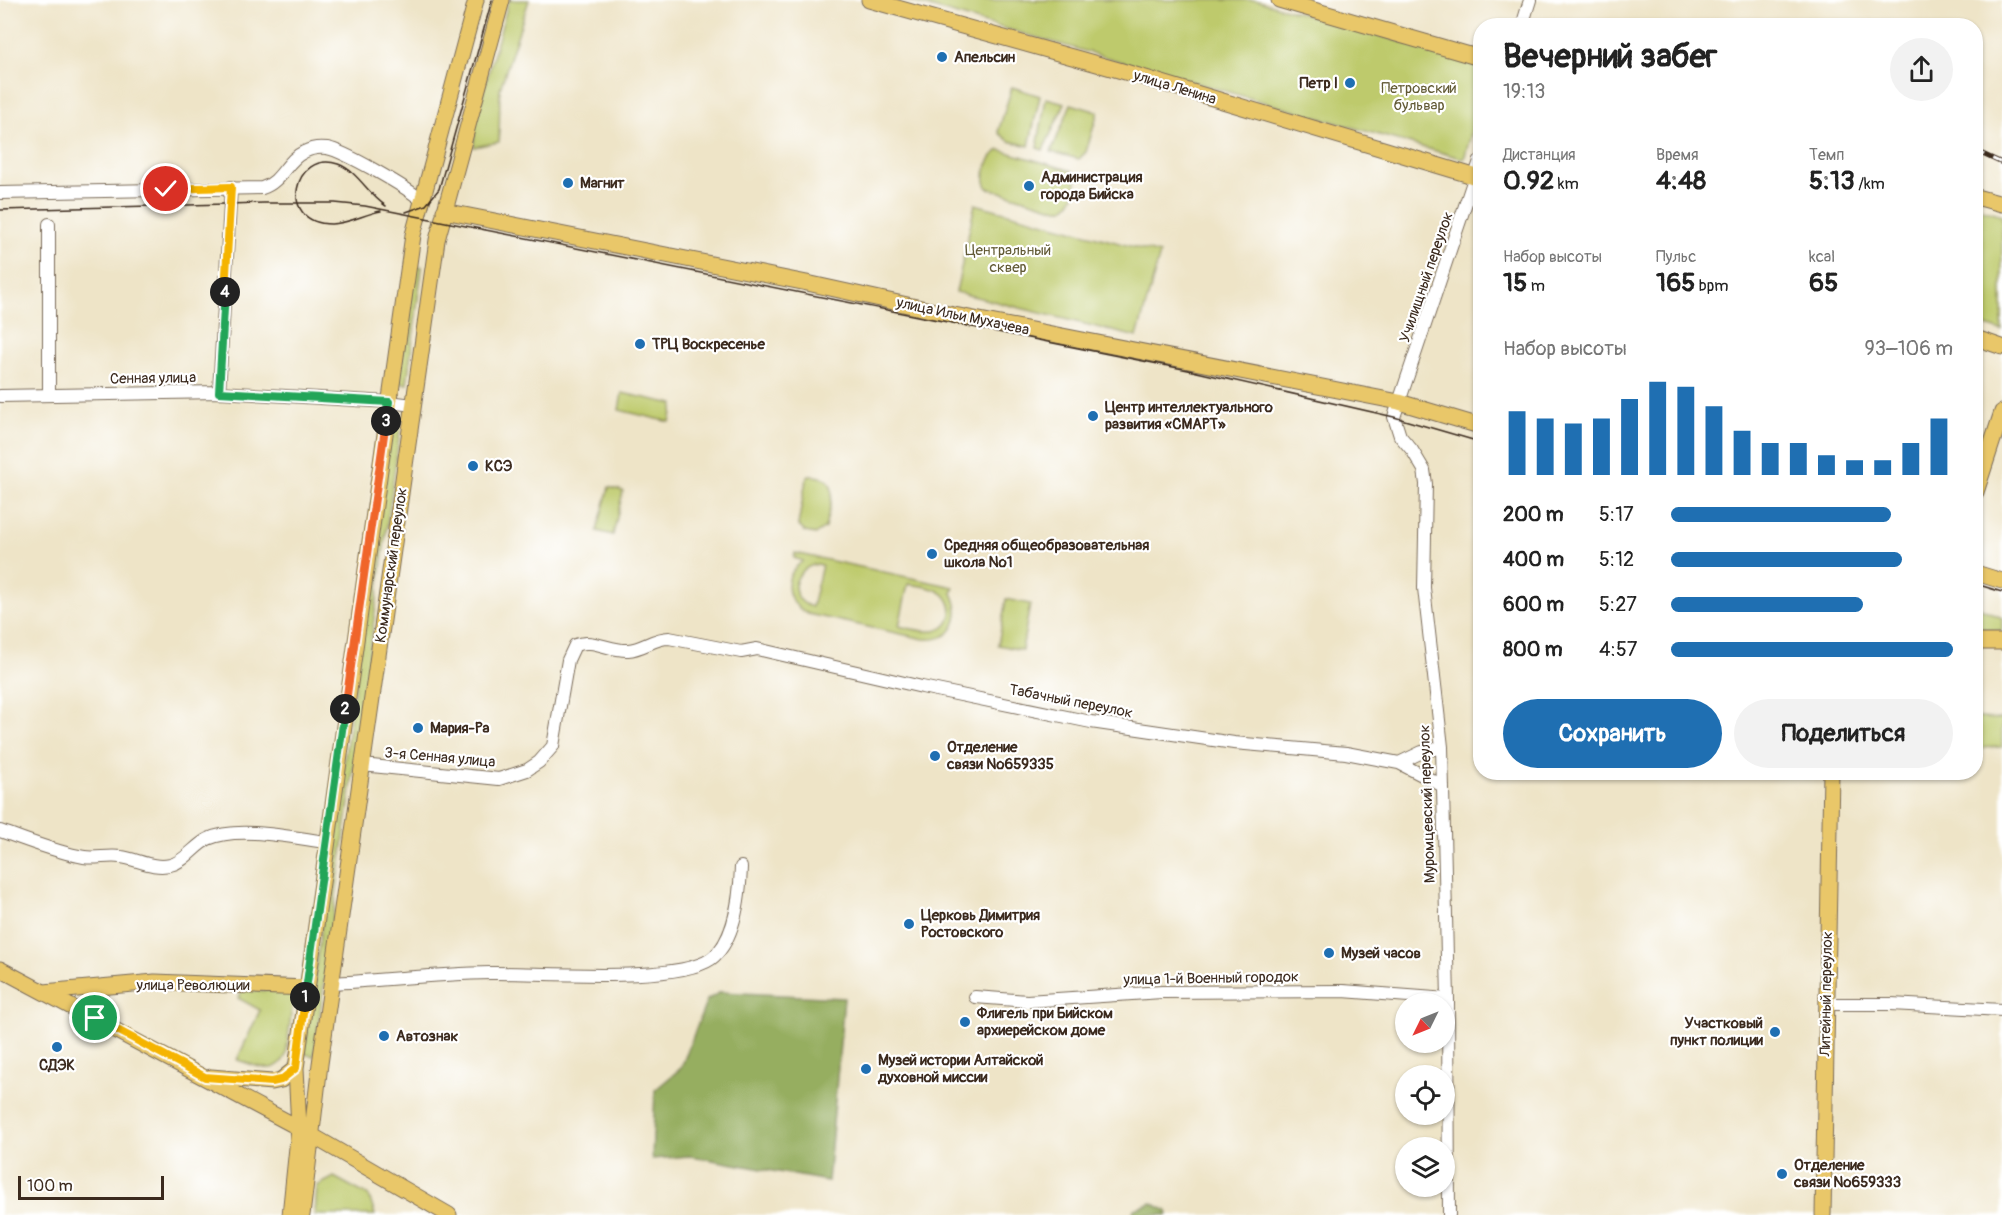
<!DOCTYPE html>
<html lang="ru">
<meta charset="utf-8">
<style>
:root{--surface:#fff;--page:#f2f2f2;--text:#222;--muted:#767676;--accent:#1f6fb2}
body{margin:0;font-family:Pangolin,sans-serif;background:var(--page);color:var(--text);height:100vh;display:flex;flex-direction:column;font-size:22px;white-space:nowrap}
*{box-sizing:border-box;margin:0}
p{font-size:20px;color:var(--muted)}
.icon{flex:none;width:33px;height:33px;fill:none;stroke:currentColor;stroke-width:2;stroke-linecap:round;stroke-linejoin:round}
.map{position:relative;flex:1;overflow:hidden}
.side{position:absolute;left:1473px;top:18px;width:510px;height:762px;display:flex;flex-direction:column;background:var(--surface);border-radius:24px;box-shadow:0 2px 4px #0004}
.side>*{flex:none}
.needle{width:39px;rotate:227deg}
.tools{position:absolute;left:1395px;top:993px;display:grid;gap:12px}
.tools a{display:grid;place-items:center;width:60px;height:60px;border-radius:50%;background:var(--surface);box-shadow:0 2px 4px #0004;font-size:30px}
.scale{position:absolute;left:18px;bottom:15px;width:146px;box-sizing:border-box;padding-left:6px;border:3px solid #3b2a1e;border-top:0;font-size:16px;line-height:21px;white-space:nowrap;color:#3b2a1e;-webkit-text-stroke:4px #fff;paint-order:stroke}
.pin{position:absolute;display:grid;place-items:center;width:51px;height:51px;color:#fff;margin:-26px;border:3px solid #fff;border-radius:50%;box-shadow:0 2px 6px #0007}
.km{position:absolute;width:30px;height:30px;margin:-15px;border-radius:50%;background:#222;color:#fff;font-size:16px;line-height:30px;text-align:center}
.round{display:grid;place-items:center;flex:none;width:63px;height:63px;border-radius:32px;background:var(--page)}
.overview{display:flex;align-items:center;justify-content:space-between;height:102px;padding:0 30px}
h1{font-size:33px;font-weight:700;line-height:45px}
.metrics{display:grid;grid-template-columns:repeat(3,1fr);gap:9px;height:102px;padding:6px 30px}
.metrics div{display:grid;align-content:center}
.metrics b{font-size:26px;font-weight:700}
.metrics small{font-size:16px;font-weight:400}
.metrics p{font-size:16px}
.chart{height:168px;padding:12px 30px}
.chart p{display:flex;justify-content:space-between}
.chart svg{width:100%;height:108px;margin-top:6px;stroke:var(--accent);stroke-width:6}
.action{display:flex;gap:12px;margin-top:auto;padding:12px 30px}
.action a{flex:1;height:69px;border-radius:36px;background:var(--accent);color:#fff;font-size:24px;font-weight:700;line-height:69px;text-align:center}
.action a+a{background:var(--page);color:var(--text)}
ul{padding:0 30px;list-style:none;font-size:20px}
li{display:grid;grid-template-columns:96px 72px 1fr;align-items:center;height:45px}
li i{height:15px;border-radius:8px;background:var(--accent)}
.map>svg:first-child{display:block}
.green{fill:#beca6c;stroke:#7c7a45;stroke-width:1.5;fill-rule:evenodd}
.forest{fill:#96ae60;stroke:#686c3f;stroke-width:1.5}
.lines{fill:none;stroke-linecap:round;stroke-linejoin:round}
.minor-casing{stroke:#7a6b59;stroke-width:14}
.major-casing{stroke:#7a6b59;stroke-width:17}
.minor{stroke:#fff;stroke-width:12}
.major{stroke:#e9c769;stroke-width:15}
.tram{stroke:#3b2a1e;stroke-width:1.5}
.rail-casing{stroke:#3b2a1e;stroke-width:5}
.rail{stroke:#fff;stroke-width:3;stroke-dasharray:9;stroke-linecap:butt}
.split-1-casing{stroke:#fff;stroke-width:12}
.split-2-casing{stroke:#fff;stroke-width:12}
.split-3-casing{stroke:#fff;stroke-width:12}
.split-4-casing{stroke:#fff;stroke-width:12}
.split-5-casing{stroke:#fff;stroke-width:12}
.split-1{stroke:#f5b400;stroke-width:8}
.split-2{stroke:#22a559;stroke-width:8}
.split-3{stroke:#f0652b;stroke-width:8}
.split-4{stroke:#22a559;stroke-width:8}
.split-5{stroke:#f5b400;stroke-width:8}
.poi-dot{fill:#1f6fb2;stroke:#fff;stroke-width:2}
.labels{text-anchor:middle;stroke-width:4.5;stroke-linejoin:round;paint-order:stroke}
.poi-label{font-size:15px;font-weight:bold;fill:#3b2a1e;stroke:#fff;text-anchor:start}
.street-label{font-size:15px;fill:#3b2a1e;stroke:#fff}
.park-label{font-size:15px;fill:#625a35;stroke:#fff}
</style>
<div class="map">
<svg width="2002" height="1215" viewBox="0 0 2002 1215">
<rect width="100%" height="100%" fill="#fff"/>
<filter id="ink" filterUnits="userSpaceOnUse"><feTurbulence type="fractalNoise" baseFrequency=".0167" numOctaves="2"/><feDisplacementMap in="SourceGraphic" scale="12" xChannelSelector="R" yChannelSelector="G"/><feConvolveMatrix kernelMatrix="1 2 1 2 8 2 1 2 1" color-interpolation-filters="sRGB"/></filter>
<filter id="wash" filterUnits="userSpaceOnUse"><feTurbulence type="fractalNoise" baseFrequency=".008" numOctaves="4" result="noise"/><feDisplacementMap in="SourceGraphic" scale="24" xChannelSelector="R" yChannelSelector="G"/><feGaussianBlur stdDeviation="1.35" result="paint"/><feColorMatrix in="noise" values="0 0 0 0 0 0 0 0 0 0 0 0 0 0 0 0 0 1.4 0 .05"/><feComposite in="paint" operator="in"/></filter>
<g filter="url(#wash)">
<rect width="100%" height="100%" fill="#eee4c7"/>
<path class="green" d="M509,0H529L500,89L499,142L474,147L475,121Z
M905,0H1255L1480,64V103L1464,159Z
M1012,87L1040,96L1029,146L1009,141L999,133V129Z
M1046,98L1065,103L1043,150L1037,148Z
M1071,104L1098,112L1086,152L1079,159L1051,152Z
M1000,150L1072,171C1081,181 1073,211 1057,209L988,188C980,178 988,155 1000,150Z
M975,204L1160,254L1137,337L956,292Z
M1976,207L2002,215V331L1976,323Z
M414,266L422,267L407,384L399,383Z
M622,393L674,404L670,422L619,410Z
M392,414L402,416L314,1056L304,1054Z
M809,476C845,474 829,507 825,528L816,534L805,532L798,525L806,480Z
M609,487L623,491L613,535L597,531Z
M795,553L954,587L952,593C964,618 953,642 924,639L808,614C784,601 781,577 803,561L794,558ZM817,564L822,565L812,607C786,599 792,569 817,564ZM908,584C919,586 936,587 944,595C949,600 951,607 951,613C948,640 916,630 899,626Z
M1006,599L1030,604L1022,650L998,645Z
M1976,606L2002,618V631L1976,628Z
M1976,718L2002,719V747L1976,748Z
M294,990L286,1055C275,1078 257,1065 237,1060L260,1010L238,998L242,991Z
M334,1177L369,1196L375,1215H315L317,1186Z"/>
<path class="forest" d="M720,992L844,998L828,1181L690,1156L652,1159L655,1090L681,1068L707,1000Z
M1152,1203L1167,1211L1168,1215H1132L1134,1209Z"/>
</g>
<g filter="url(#ink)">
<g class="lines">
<g class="minor-casing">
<path id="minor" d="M1522,26L1530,0
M0,193L262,188C282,182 286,160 304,152C311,148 319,147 327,148C344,151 408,188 421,200
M219,392L231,187
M49,394V224
M0,396L219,392L389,402L413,405
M1442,747L1422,752L1399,763L1443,786
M362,765L499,779L527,770L539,762L553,746L568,660L575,645C592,638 610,651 628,650C643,649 654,638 669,638L741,652L757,649L922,687L1091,722L1234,743L1346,753L1399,763
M0,831C27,840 55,852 84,857C96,859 108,855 121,857C137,859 153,869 170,865C185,862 194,846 208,839C237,825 295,838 326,842
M332,983C385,980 438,974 490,973C539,972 674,984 711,959C735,941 740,895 741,867
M975,997L1027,1001L1162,992L1343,991L1448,999
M1826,1004H1891L2002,1010
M1449,1215L1448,999L1442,747L1424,588L1426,484L1424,470L1412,450L1400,436L1394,417L1480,161"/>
</g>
<g class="major-casing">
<path id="major" d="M869,0L1122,71L1480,178
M1279,0L1480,58
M1976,197L2002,204
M444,211L807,283L944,313L1399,402L1480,426
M1976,338L2002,347
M1976,492L2002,412
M1976,573L2002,581
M1976,642H2002
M0,969L299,1128L449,1215
M44,992L155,982L307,988
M211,1077L272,1082L281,1080L296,1068
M290,1215L299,1128L296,1068L413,235L476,0
M302,1215L320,1064L437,240L502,0
M1823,1215L1831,772"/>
</g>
<use href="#minor" class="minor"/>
<use href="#major" class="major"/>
<path class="tram" d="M0,210L264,203H335L365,206L1188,370L1394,417L1480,442
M381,211C364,214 349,224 331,224C276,224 294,149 338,164C358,171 368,195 386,206
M406,212L426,205L439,189L492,0
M1976,584L2002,592"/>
<g class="rail-casing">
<path id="rail" d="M1976,151L2002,163"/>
</g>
<use href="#rail" class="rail"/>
</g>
</g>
<g class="lines" filter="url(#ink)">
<g class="split-1-casing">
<path id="split-1" d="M95,1018L205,1077L272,1082L281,1080L296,1068L305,997"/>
</g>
<g class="split-2-casing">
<path id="split-2" d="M305,997L345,709"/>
</g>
<g class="split-3-casing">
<path id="split-3" d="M345,709L386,421"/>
</g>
<g class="split-4-casing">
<path id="split-4" d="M225,292L219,392L389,402L386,421"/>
</g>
<g class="split-5-casing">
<path id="split-5" d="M166,189L231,187L225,292"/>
</g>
<use href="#split-1" class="split-1"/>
<use href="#split-2" class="split-2"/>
<use href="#split-3" class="split-3"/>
<use href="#split-4" class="split-4"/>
<use href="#split-5" class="split-5"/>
</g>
<g class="poi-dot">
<circle cx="942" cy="57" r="6"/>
<circle cx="1350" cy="83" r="6"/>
<circle cx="568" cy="183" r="6"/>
<circle cx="1029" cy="186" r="6"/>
<circle cx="640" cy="344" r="6"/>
<circle cx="1093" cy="416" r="6"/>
<circle cx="473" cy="466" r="6"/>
<circle cx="932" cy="554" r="6"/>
<circle cx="418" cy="728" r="6"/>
<circle cx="935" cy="756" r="6"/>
<circle cx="909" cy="924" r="6"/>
<circle cx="1329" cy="953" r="6"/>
<circle cx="965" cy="1022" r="6"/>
<circle cx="1775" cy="1032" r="6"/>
<circle cx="384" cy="1036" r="6"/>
<circle cx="57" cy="1047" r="6"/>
<circle cx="866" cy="1069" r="6"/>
<circle cx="1782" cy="1174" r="6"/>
</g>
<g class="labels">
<g class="poi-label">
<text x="954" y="62">Апельсин</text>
<text x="1338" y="88" text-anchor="end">Петр I</text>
<text x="1041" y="182">Администрация<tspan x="1041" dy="17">города Бийска</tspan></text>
<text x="580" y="188">Магнит</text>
<text x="652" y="349">ТРЦ Воскресенье</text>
<text x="1105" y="412">Центр интеллектуального<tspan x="1105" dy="17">развития «СМАРТ»</tspan></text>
<text x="485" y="471">КСЭ</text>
<text x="944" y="550">Средняя общеобразовательная<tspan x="944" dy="17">школа №1</tspan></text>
<text x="430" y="733">Мария-Ра</text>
<text x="947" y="752">Отделение<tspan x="947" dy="17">связи №659335</tspan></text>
<text x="921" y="920">Церковь Димитрия<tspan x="921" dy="17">Ростовского</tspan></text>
<text x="1341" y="958">Музей часов</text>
<text x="977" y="1018">Флигель при Бийском<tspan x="977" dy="17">архиерейском доме</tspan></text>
<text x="1763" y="1028" text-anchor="end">Участковый<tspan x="1763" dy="17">пункт полиции</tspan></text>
<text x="396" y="1041">Автознак</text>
<text x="878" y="1065">Музей истории Алтайской<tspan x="878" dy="17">духовной миссии</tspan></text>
<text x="57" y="1070" text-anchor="middle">СДЭК</text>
<text x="1794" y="1170">Отделение<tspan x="1794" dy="17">связи №659333</tspan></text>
</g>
<g class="street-label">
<text transform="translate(1175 87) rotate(17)" y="5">улица Ленина</text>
<text transform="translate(1426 277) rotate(-71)" y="5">Училищный переулок</text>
<text transform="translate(963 316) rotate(12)" y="5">улица Ильи Мухачева</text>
<text transform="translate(153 378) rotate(-1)" y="5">Сенная улица</text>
<text transform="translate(391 565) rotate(-82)" y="5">Коммунарский переулок</text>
<text transform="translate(1071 701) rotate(11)" y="5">Табачный переулок</text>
<text transform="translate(440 757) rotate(5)" y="5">3-я Сенная улица</text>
<text transform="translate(1427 804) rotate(-92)" y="5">Муромцевский переулок</text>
<text transform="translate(1211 978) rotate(-1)" y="5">улица 1-й Военный городок</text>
<text x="193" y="990">улица Революции</text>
<text transform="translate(1826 994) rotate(-89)" y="5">Литейный переулок</text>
</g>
<g class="park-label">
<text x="1419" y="93">Петровский<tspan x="1419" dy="17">бульвар</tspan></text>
<text x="1008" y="255">Центральный<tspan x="1008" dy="17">сквер</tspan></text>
</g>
</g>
</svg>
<div class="tools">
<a><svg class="needle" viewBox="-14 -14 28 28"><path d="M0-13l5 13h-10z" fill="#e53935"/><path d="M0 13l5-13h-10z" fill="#767676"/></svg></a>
<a><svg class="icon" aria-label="locate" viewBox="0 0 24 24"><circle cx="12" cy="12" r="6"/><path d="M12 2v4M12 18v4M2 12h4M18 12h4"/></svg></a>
<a><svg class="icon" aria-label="layers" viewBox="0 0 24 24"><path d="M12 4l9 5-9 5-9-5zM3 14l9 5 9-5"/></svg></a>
</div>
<div class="scale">100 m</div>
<div class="pin" style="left:95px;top:1018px;background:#1e9e55"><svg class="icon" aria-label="arrive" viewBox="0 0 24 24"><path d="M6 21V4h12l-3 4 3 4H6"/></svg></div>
<div class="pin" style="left:166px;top:189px;background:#d93025"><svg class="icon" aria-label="check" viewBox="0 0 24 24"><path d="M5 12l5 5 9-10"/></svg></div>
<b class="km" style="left:305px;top:997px">1</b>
<b class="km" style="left:345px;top:709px">2</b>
<b class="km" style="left:386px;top:421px">3</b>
<b class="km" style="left:225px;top:292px">4</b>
<section class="side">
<div class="overview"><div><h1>Вечерний забег</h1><p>19:13</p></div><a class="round"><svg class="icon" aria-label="share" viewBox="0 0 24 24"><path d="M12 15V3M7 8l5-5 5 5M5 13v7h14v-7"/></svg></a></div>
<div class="metrics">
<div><p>Дистанция</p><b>0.92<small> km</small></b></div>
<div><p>Время</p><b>4:48</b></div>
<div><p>Темп</p><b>5:13<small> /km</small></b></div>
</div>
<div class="metrics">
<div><p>Набор высоты</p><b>15<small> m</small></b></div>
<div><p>Пульс</p><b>165<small> bpm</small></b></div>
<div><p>kcal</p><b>65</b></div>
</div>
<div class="chart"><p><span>Набор высоты</span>93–106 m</p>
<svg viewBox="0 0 160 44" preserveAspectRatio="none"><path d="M5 44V18M15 44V21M25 44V23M35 44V21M45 44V13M55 44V6M65 44V8M75 44V16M85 44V26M95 44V31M105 44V31M115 44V36M125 44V38M135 44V38M145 44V31M155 44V21"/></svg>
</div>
<ul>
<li><b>200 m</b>5:17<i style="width:78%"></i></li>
<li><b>400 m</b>5:12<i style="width:82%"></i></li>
<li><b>600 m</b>5:27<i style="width:68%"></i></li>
<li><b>800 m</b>4:57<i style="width:100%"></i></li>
</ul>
<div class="action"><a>Сохранить</a><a>Поделиться</a></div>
</section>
</div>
